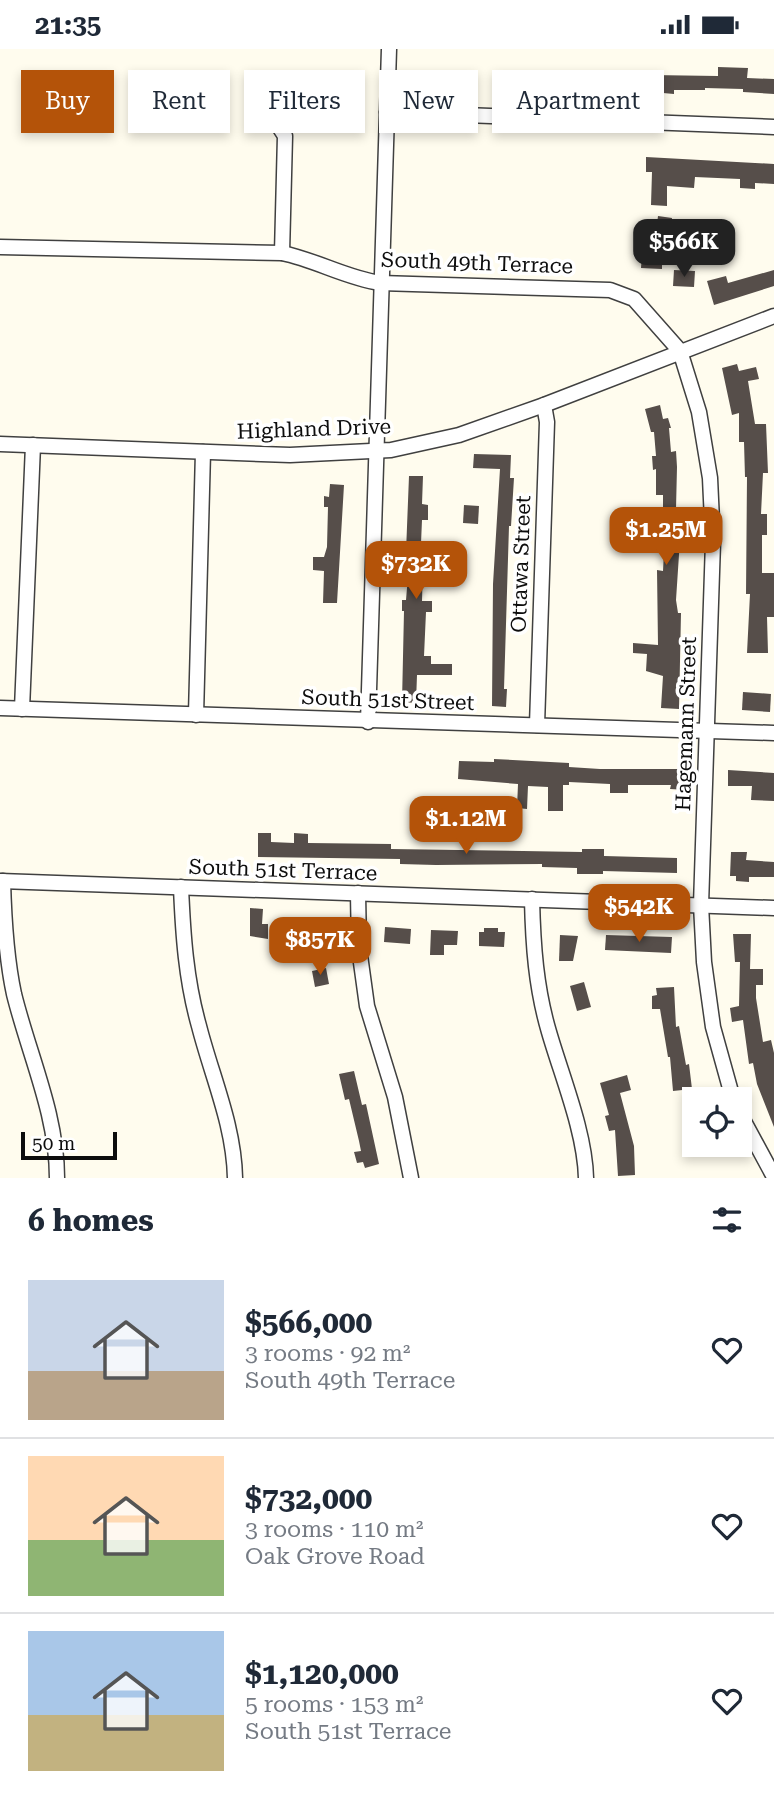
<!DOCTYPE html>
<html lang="en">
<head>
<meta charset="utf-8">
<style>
  body { margin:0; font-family:"Roboto Serif",serif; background:#f6f6f7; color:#1f2937; height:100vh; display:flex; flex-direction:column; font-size:26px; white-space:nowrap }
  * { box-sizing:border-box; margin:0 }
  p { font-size:23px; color:#747a83 }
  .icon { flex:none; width:38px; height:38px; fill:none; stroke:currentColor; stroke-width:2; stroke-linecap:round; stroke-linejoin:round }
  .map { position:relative; height:1129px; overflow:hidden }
  .drawer { display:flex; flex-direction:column; background:#fff; flex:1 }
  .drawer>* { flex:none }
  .guide { position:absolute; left:21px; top:21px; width:733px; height:63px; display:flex; gap:14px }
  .fabs { position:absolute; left:682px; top:1038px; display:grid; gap:14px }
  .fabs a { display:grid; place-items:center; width:70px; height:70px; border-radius:0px; background:#fff; box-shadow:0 4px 10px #0003; font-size:35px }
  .scale { position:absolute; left:21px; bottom:18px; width:96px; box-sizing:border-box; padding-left:7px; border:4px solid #0d0d0d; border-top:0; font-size:19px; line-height:24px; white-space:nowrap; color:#0d0d0d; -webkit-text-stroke:5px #fff; paint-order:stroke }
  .price { position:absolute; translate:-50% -60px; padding:0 16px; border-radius:14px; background:#b45309; color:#fff; font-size:23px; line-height:46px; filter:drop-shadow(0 2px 4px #0008) }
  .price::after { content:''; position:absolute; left:50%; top:42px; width:21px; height:16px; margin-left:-10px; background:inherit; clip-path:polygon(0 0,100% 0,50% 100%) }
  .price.on { background:#222; color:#fff }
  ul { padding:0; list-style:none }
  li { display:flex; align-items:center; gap:21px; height:175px; padding:0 28px }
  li+li { border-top:2px solid #e0e1e3 }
  li span { display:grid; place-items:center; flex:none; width:196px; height:140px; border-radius:0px; color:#555 }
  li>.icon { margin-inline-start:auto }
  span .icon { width:84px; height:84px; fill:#fffc; stroke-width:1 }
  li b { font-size:30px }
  h2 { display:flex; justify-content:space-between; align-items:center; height:84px; padding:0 28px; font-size:30px }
  .chip { padding:0 24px; border-radius:0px; background:#fff; box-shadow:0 4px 10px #0003; font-size:24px; line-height:63px }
  .chip.on { background:#b45309; color:#fff }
  .status { display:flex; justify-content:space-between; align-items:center; height:49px; padding:0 35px; background:#fff; direction:ltr }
  .status svg { height:19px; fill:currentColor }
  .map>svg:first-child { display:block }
</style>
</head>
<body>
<div class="status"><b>21:35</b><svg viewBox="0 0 49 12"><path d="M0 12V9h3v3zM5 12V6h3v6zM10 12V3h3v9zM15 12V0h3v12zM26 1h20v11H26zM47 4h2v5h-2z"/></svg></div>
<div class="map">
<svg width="774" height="1129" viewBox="0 0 774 1129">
  <rect width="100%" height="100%" fill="#fffcee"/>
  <!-- building -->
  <g fill="#564e4a">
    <path d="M718 18 748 19 747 29 774 30V45L743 43V40L705 39V41H674V45L663 44V48H650L651 26 718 27Z"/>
    <path d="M646 108 774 115V135L755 134V140L740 139V130L695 128 694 139 667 137V157L651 156 652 123H646Z"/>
    <path d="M658 167 672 169 670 184 656 182Z"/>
    <path d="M642 205H662V220L641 219Z"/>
    <path d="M674 221 695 222 694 238 673 237Z"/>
    <path d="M774 221V237L714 256 707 232 726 227 728 234Z"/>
    <path d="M737 315 739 322 756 318 759 330 748 332 755 375H766L768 424H763L761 465H767V486H762V524H774V568H767L768 604H747L750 545H746L747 428H745L744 393H739V364L732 366 722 319Z"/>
    <path d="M660 356 663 370 668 369 671 379H669L671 403 676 402 677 418 676 460H682L676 551 678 564H681L679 660 661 659 663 627 646 622 647 605 633 604V594L658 596 657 521 663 522 665 483H656V468H663V446H656V420L653 421 652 407H656L654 383H651L645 360Z"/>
    <path d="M474 405 511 406 510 429H514L511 477H509L504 640H507L506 658 492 657 493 535 500 420 473 419Z"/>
    <path d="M409 427H423L422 455 428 456V471H422L420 518H423L422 552H432V563H426L424 607H431V615H452V626H417L416 654 402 653 404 562H402V551H406L410 503H406Z"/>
    <path d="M330 435 344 436 337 554H323L324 522 313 521V508H324L327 498 328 458H324V447L329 448Z"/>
    <path d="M464 456 479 457 478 475 463 474Z"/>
    <path d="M743 643 771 645 770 663 742 661Z"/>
    <path d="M494 710 569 714V718L600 720H687L686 741 670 740 671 736H628V744H610V735L569 733V736H563V762H548V738L528 737 527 760 517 759 518 735 458 730 459 712 494 713Z"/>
    <path d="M728 721 774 724V752L751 751 752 737H728Z"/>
    <path d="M258 784H271V793L294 794V784L308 785V794L391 795V800L582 803V800H604V807L677 809V824L603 822V825H577V819L542 818V815L436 816 400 815V810L258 808Z"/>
    <path d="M731 803H747L746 811 774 813V828H749V833L736 832V827H730Z"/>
    <path d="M250 859 263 860 262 875H268V890L250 887Z"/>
    <path d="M303 876 330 877V895L303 894Z"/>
    <path d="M385 878 411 880 410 895 384 893Z"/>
    <path d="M484 879H498V883H505L504 898 479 897V883H484Z"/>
    <path d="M431 881 458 882 457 896H444V906H430Z"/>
    <path d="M733 885H751L750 920H763V936H756V949L763 993 771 991 774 1004V1078L757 1035 753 1014 749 1015 743 971 732 973 730 959 739 957 740 913H735Z"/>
    <path d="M560 886 578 887 573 912H559Z"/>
    <path d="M606 886 672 888 671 904 605 901Z"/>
    <path d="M326 919 329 935 315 938 312 922Z"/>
    <path d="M584 933 591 958 577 962 570 937Z"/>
    <path d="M674 938 676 978 679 977 686 1016 689 1015 692 1040 673 1042 670 1008H668L660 960H652V947L657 946 656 939Z"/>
    <path d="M354 1022 362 1056 366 1055 379 1115 365 1119 363 1113 357 1114 354 1103 361 1102 359 1092 349 1050 345 1051 339 1025Z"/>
    <path d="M627 1026 631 1041 620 1044 634 1097 635 1126 618 1127 615 1081 609 1082 605 1067 609 1066 600 1034Z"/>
    <path d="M699 1096H733V1097L703 1108Z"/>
  </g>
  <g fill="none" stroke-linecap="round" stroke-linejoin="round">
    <!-- street casing -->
    <g stroke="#404040" stroke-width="17">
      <g id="street">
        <path d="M387 63 774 78"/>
        <path d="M276 73 285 87 282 204"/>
        <path d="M0 198 282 204C316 211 346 229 380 234L610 241 634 250 680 302 699 363 710 429 713 493 701 856 704 913 713 978 733 1050"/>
        <path d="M0 395 290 406 391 401 459 386 544 356 774 267"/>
        <path d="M0 659 774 684"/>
        <path d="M22 660 33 396"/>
        <path d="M196 666 203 403"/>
        <path d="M368 673 389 0"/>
        <path d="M537 676 547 373 544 356"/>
        <path d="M0 832 774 859"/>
        <path d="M3 832C4 870 6 908 14 945 29 1006 57 1065 57 1129"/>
        <path d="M181 838C183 886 186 931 199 977 212 1028 234 1076 235 1129"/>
        <path d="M358 844 359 899 367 957 395 1048 411 1129"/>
        <path d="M532 850C533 896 536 939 549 983 562 1028 585 1083 586 1129"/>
        <path d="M740 1065 774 1128"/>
      </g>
    </g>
    <!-- street -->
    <use href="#street" stroke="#fff" stroke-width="14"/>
  </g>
  <g text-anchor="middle" stroke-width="7" stroke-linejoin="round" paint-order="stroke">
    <!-- street labels -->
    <g font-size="21" fill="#0d0d0d" stroke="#fff">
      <text transform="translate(477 214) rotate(2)" y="7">South 49th Terrace</text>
      <text transform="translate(314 380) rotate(-2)" y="7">Highland Drive</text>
      <text transform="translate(521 515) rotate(-88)" y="7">Ottawa Street</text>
      <text transform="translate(388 651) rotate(2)" y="7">South 51st Street</text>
      <text transform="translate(686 675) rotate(-88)" y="7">Hagemann Street</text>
      <text transform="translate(283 821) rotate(2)" y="7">South 51st Terrace</text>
    </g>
  </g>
</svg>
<div class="fabs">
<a><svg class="icon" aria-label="locate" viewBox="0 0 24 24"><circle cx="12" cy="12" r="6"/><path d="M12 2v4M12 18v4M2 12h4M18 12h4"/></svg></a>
</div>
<div class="scale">50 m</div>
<b class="price on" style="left:684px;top:230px">$566K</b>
<b class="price" style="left:666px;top:518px">$1.25M</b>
<b class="price" style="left:416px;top:552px">$732K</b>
<b class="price" style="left:466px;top:807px">$1.12M</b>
<b class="price" style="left:639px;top:895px">$542K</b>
<b class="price" style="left:320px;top:928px">$857K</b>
<div class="guide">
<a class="chip on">Buy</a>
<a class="chip">Rent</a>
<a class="chip">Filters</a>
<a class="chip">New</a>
<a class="chip">Apartment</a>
</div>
</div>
<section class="drawer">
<h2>6 homes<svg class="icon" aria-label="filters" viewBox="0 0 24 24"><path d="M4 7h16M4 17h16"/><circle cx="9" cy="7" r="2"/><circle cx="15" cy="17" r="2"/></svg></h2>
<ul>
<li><span style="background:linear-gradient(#c9d6e8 65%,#b9a48a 0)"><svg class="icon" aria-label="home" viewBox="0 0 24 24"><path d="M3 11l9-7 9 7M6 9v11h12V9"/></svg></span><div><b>$566,000</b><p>3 rooms · 92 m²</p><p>South 49th Terrace</p></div><svg class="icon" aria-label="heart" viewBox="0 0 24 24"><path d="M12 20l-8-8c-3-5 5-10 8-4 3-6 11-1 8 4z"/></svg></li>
<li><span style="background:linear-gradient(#ffd9b3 60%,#8fb573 0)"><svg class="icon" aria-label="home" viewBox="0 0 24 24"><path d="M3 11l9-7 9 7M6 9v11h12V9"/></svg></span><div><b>$732,000</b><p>3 rooms · 110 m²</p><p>Oak Grove Road</p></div><svg class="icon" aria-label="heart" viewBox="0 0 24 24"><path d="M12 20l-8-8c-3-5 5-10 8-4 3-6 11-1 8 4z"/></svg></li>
<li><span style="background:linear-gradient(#a9c7e8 60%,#c2b280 0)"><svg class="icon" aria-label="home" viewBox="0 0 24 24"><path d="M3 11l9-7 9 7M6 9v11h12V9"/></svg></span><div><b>$1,120,000</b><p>5 rooms · 153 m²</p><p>South 51st Terrace</p></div><svg class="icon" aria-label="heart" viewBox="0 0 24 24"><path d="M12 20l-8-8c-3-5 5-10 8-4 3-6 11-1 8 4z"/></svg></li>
</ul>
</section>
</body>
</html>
